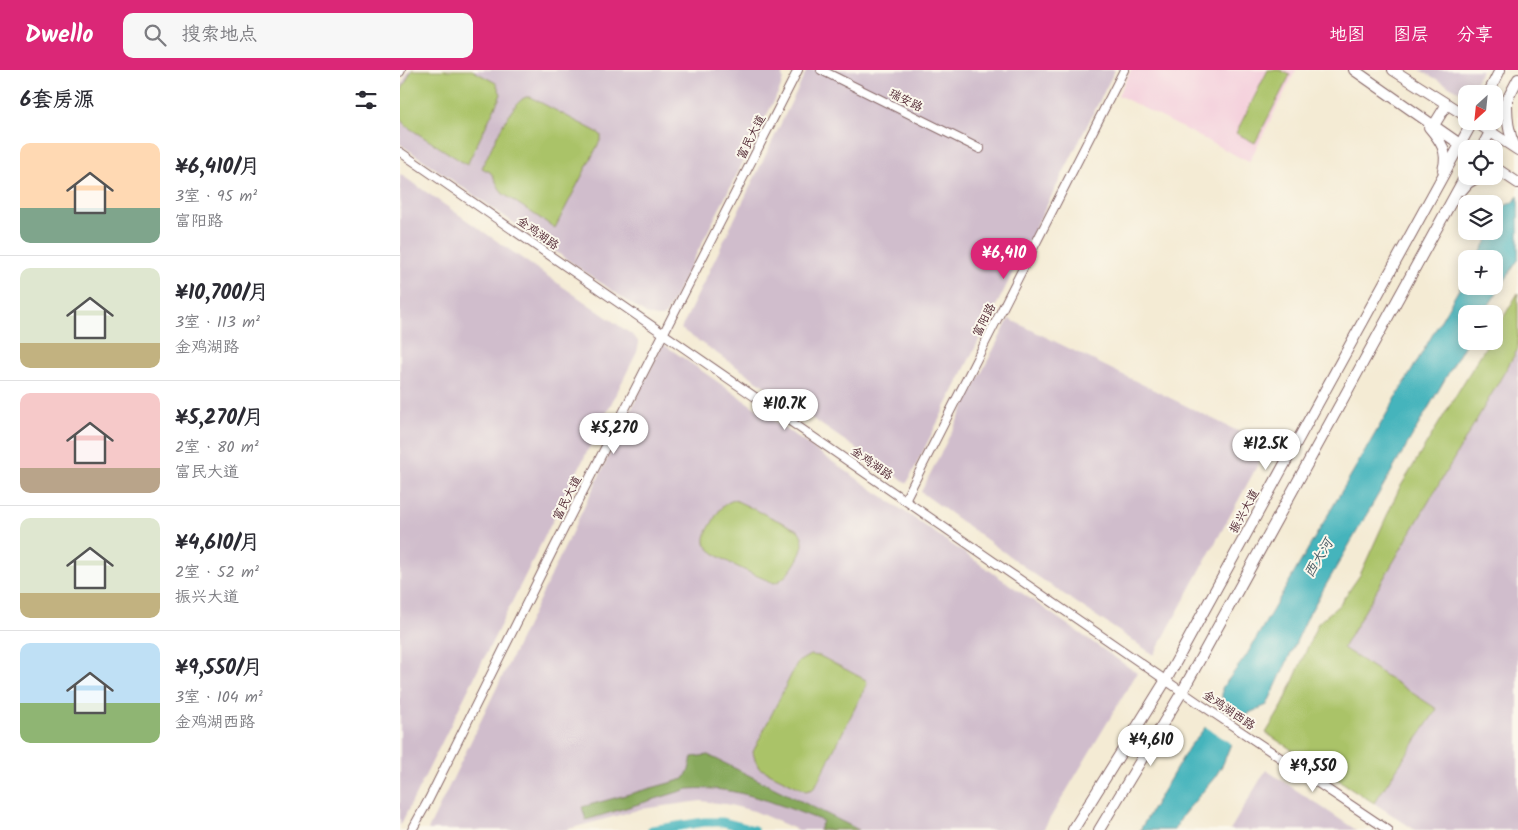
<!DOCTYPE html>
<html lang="zh">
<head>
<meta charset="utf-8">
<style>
  body { margin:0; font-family:Kalam,"LXGW WenKai TC",sans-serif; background:#f7f7f7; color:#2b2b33; height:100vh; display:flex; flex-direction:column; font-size:19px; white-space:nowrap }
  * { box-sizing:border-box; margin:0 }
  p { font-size:16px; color:#7c7c81 }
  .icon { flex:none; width:28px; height:28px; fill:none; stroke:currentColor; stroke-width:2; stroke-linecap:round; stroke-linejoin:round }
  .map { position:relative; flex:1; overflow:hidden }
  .panel { display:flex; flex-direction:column; background:#fff; width:400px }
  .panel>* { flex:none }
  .needle { width:32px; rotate:207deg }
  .controls { position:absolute; left:1058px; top:15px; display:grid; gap:10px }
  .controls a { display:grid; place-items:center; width:45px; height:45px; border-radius:10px; background:#fff; box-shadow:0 2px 12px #0003; font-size:25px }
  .price { position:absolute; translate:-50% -42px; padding:0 11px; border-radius:18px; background:#fff; color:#222; font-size:16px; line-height:32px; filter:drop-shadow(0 1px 2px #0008) }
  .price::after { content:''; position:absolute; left:50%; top:30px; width:15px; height:11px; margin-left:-8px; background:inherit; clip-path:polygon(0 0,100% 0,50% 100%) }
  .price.selected { background:#db2777; color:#fff }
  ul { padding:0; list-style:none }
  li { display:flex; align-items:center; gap:15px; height:125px; padding:0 20px }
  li+li { border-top:1px solid #e1e1e2 }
  li span { display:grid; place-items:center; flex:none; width:140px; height:100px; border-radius:10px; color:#555 }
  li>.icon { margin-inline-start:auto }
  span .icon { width:60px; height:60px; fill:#fffc; stroke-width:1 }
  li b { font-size:21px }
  h2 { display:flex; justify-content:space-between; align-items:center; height:60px; padding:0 20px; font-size:21px }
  header { display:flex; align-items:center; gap:30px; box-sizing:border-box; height:70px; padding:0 25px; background:#db2777; color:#fff }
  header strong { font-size:24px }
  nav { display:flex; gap:28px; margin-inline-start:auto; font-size:18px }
  .search { width:350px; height:45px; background:#f7f7f7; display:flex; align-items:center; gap:12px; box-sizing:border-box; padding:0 18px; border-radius:10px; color:#7c7c81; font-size:19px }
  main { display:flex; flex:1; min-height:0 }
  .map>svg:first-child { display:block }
</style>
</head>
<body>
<header>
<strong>Dwello</strong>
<div class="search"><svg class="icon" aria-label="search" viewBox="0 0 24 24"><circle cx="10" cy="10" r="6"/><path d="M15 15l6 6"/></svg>搜索地点</div>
<nav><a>地图</a><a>图层</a><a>分享</a></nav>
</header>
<main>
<section class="panel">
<h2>6套房源<svg class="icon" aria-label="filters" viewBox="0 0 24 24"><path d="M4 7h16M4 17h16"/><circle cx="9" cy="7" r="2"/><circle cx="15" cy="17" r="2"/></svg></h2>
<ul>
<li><span style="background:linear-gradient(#ffd9b3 65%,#7fa58c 0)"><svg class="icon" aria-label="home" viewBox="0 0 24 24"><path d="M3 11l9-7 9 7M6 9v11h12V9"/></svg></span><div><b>¥6,410/月</b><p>3室 · 95 m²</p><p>富阳路</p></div></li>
<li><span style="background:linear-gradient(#dfe7d0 75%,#c2b280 0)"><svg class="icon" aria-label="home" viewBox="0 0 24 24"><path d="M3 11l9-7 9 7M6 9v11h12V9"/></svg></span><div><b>¥10,700/月</b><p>3室 · 113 m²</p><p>金鸡湖路</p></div></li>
<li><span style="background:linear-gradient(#f6c9c9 75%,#b9a48a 0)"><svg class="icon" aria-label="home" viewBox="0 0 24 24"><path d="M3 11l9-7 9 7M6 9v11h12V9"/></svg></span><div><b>¥5,270/月</b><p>2室 · 80 m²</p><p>富民大道</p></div></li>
<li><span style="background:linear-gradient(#dfe7d0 75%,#c2b280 0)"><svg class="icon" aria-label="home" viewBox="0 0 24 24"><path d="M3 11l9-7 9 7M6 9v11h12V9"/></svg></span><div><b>¥4,610/月</b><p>2室 · 52 m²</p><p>振兴大道</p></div></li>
<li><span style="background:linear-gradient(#bfe0f5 60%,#8fb573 0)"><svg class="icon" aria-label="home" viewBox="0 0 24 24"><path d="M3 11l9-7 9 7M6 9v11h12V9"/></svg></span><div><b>¥9,550/月</b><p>3室 · 104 m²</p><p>金鸡湖西路</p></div></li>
</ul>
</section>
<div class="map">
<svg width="1118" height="760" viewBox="0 0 1118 760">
  <rect width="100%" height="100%" fill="#fbf7ec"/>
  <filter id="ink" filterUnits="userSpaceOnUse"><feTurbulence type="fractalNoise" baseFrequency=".02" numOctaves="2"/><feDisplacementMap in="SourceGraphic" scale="10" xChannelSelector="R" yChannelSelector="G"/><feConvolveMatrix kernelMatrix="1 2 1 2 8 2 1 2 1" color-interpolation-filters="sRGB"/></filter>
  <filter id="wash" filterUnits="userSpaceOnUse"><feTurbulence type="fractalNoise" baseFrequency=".0096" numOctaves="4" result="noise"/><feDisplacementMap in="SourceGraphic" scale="20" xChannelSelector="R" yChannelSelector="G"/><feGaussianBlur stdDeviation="1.12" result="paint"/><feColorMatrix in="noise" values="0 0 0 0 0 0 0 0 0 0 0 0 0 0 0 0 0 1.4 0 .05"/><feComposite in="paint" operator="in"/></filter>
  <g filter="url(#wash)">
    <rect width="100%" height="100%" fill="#f4ebd4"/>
    <!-- built -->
    <path fill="#f4cfdc" d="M731 0H896L849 92 718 25Z"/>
    <!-- industrial -->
    <g fill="#d0bdcc">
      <path d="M9 0H381L383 9 380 19 266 244 262 247H256L246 244 0 74V18Z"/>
      <path d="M407 0H715L507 413 281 259Z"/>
      <path d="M1020 0H1082L1072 19 1060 22Z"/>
      <path d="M0 104 234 266 239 273 237 282 0 756Z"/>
      <path d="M609 249 868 376 754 585 634 504 521 422Z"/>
      <path d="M263 274 737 603 643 760H398L354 741 326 734 301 731 241 739 165 760H28Z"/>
      <path d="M1118 279V760H1015L974 733 1037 639 943 578Z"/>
      <path d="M866 700 956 760H830Z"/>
    </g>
    <!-- green -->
    <g fill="#aac368" stroke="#7a714a">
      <path d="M12 0H72L96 13 101 24 99 29 67 95 6 56 0 49V23Z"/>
      <path d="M868 0H880L890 5 855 73 836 63Z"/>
      <path d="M126 27H130L197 62 201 65V69L155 158 102 123 93 106 90 102 82 98C90 81 110 33 126 27Z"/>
      <path d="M1118 223V279L943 578 1037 639 974 733 866 663 883 635 918 553 939 535 960 505 999 419 1089 271H1094V263Z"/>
      <path d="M335 430 398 460C402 465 403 469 403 475 401 487 386 511 374 513 360 507 307 486 305 472 304 464 310 457 313 451 318 441 324 432 335 430Z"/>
      <path d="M410 585 420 586 466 610 467 614 415 717 413 719 406 721 359 698 355 690 353 682 396 595 398 592Z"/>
    </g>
    <!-- forest -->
    <path fill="#87a95c" stroke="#686444" d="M308 685 459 760H419L423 751C379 735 336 715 288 719L186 750 182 737 284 709 289 700 292 687Z"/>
    <!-- water -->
    <path fill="#44b4bc" stroke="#476a74" d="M1118 126V190L1083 244H1066L1067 271 908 546 867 635 849 643 832 671 823 694 815 707 783 745 774 760H740L789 677 804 659 822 632V618L846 586 1066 207V216H1094V189H1077L1092 161H1094V158L1106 135 1114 132Z"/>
    <!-- pier -->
    <path fill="#f4ebd4" d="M819 630 848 649 833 675 803 655Z"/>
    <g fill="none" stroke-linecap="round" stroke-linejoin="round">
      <!-- canal -->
      <path stroke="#44b4bc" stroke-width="9" d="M252 760 304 752H323L354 760"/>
    </g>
  </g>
  <g filter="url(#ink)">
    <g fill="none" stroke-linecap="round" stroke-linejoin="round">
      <!-- minor casing -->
      <g stroke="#866666" stroke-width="10">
        <g id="minor">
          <path d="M421 0 580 79"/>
          <path d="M0 2 1 0"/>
          <path d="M0 82 800 634 988 760"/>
          <path d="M505 430 724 0"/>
          <path d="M12 760 29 729 154 478 398 0"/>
        </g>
      </g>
      <!-- major casing -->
      <g stroke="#866666" stroke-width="12">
        <g id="major">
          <path d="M954 0 1067 79"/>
          <path d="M993 0 1066 46"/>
          <path d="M1088 24 1100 0"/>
          <path d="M1107 31C1107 48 1108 62 1115 77"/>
          <path d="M1074 51 1118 80"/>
          <path d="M1034 55 1047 34"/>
          <path d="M1029 57C1040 70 1049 82 1043 100"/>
          <path d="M1081 79 1118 9"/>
          <path d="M1094 97 1118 113"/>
          <path d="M1062 120 1068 113 1080 106"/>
          <path d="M673 760 766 610 1073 51"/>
          <path d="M699 760 782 622 1066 105"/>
        </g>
      </g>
      <!-- minor -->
      <use href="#minor" stroke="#fff" stroke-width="8"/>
      <!-- major -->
      <use href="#major" stroke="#fff" stroke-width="10"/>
    </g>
  </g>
  <g text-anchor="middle" stroke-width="4" stroke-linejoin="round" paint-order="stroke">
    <!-- street labels -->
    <g font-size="12" fill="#4a1f2b" stroke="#fbf7ec">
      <text transform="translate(506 30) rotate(27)" y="4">瑞安路</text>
      <text transform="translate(351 67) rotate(-63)" y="4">富民大道</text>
      <text transform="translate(138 163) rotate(35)" y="4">金鸡湖路</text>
      <text transform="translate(584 250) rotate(-63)" y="4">富阳路</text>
      <text transform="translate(472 393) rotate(35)" y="4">金鸡湖路</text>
      <text transform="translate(167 428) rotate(-63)" y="4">富民大道</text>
      <text transform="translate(844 441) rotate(-61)" y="4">振兴大道</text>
      <text transform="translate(829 640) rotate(34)" y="4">金鸡湖西路</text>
    </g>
    <!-- water labels -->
    <g font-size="14" font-style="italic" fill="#485b65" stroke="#fbf7ec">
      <text transform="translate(918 488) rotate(-59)" y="5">西大河</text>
    </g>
  </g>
</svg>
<div class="controls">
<a><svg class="needle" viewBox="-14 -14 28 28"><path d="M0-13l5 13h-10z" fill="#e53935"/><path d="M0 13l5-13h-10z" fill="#7c7c81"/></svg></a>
<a><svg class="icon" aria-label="locate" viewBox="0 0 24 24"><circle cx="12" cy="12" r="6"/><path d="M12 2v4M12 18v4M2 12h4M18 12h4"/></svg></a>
<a><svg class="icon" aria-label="layers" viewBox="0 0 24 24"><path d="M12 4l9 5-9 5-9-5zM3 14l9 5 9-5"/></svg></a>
<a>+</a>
<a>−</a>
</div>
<b class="price selected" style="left:604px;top:210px">¥6,410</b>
<b class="price" style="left:385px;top:361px">¥10.7K</b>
<b class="price" style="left:214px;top:385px">¥5,270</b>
<b class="price" style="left:866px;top:401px">¥12.5K</b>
<b class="price" style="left:751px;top:697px">¥4,610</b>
<b class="price" style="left:913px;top:723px">¥9,550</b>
</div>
</main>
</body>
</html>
